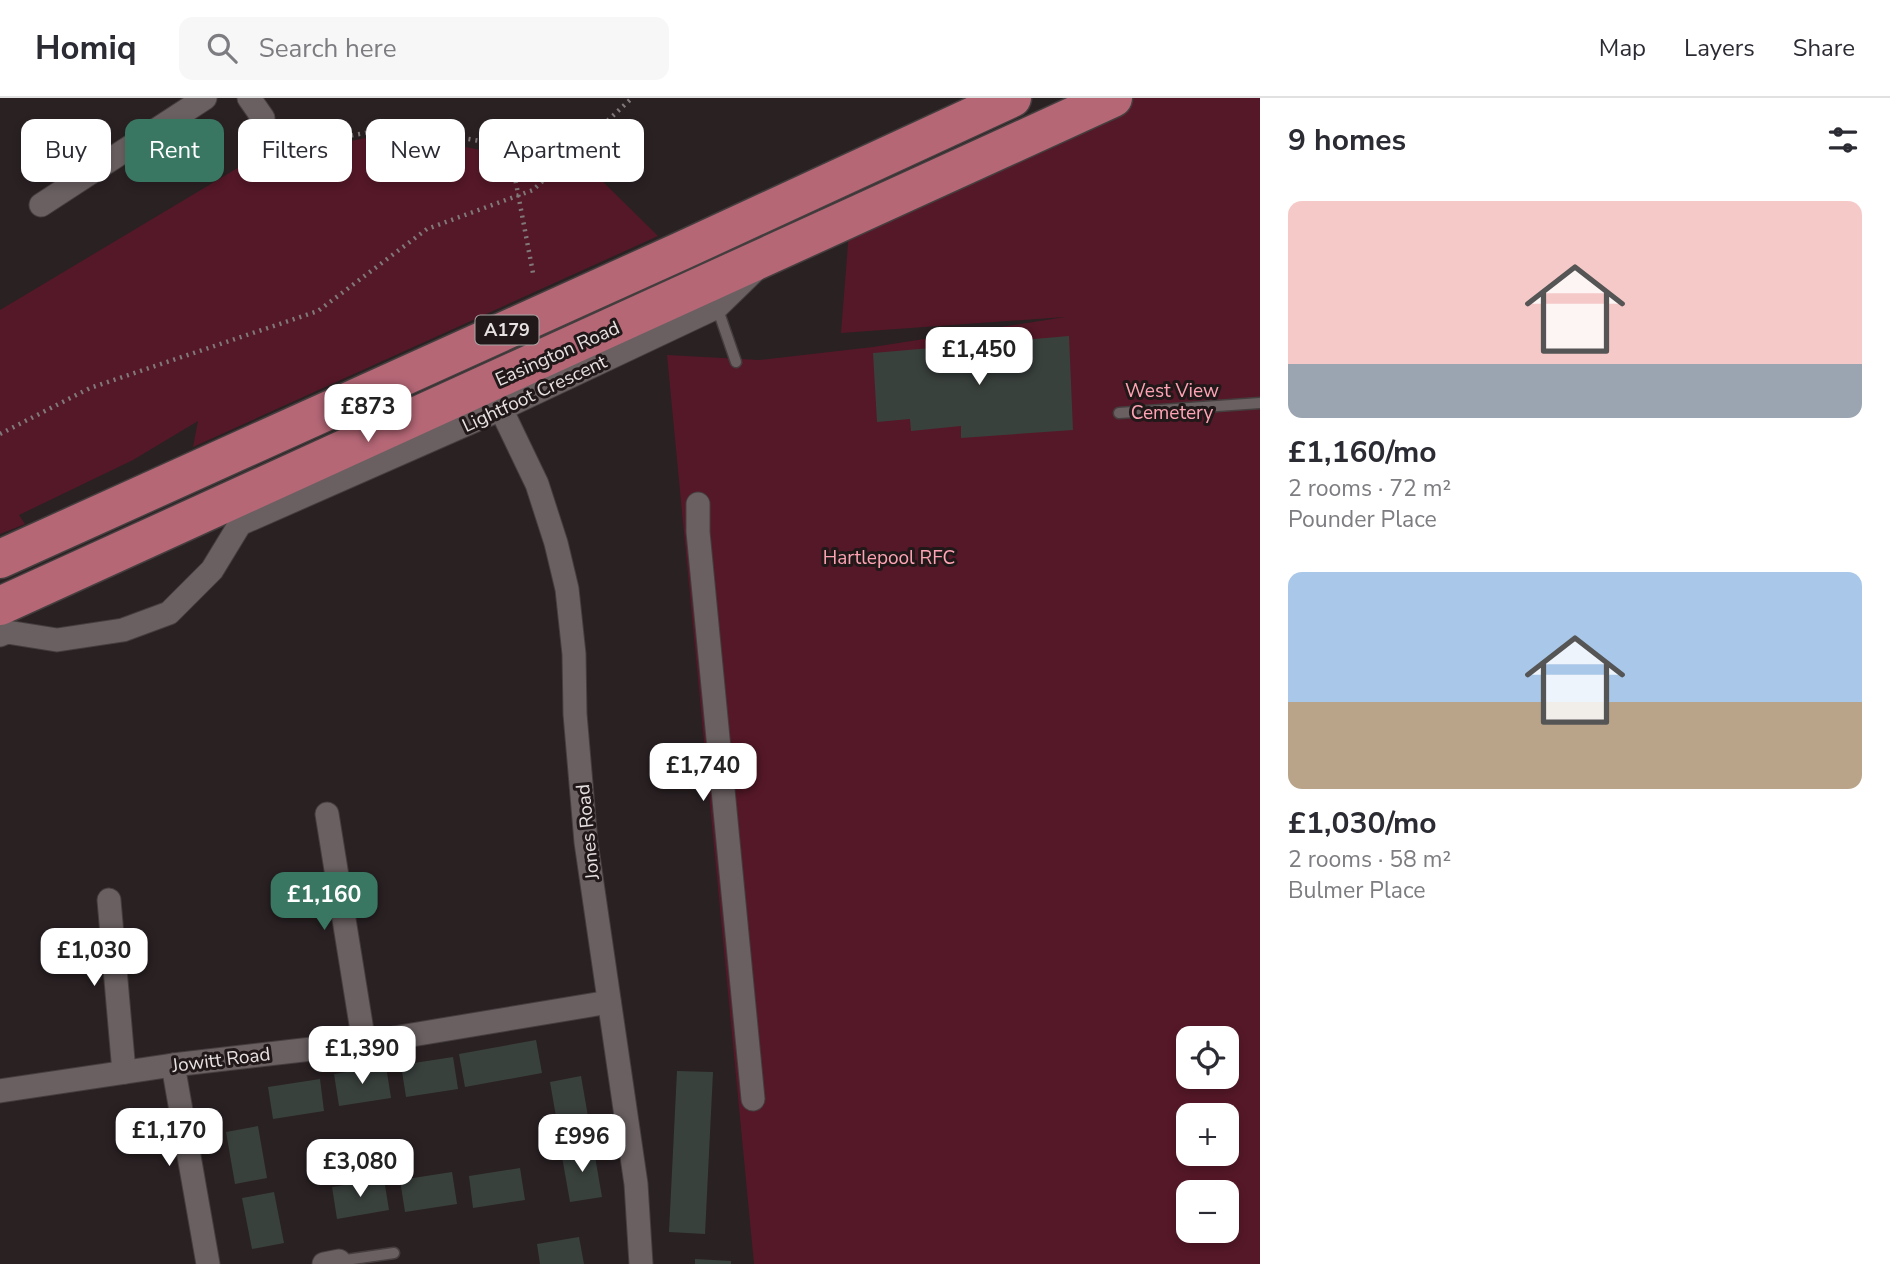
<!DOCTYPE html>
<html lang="en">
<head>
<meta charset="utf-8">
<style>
  body { margin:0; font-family:"Nunito Sans",sans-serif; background:#f7f7f7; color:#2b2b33; height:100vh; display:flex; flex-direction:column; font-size:26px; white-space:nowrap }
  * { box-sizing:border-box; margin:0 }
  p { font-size:23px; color:#7c7c81 }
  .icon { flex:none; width:38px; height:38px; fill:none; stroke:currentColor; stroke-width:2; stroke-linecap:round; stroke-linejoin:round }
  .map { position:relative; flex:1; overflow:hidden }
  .sheet { display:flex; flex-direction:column; background:#fff; width:630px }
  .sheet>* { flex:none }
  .banner { position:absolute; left:21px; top:21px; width:665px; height:63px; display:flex; gap:14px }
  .fabs { position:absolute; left:1176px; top:928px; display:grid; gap:14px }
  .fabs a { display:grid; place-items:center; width:63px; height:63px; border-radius:14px; background:#fff; box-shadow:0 4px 10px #0003; font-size:35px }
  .price { position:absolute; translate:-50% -60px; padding:0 16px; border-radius:14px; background:#fff; color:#222; font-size:23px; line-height:46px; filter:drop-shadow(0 2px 4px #0008) }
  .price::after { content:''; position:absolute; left:50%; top:42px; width:21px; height:16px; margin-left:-10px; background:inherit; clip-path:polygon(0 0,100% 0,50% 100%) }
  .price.current { background:#397762; color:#fff }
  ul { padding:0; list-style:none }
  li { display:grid; align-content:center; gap:14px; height:371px; padding:0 28px }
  li span { display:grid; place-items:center; height:217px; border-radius:14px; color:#555 }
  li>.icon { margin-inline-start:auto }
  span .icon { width:126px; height:126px; fill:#fffc; stroke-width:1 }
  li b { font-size:30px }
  h2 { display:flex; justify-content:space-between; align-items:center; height:84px; padding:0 28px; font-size:30px }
  .pill { padding:0 24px; border-radius:14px; background:#fff; box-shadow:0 4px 10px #0003; font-size:24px; line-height:63px }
  .pill.current { background:#397762; color:#fff }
  header { display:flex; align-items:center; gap:42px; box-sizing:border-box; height:98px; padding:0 35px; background:#fff; border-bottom:2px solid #e1e1e2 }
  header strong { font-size:33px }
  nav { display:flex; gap:38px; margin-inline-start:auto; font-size:24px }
  .search { width:490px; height:63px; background:#f7f7f7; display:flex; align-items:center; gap:18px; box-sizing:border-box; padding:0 24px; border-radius:14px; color:#7c7c81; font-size:26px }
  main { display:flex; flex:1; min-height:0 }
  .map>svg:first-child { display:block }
</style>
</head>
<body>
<header>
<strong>Homiq</strong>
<div class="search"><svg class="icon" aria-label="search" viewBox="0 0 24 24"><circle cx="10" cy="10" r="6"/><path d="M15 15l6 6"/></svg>Search here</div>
<nav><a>Map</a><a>Layers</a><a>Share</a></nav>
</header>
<main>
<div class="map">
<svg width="1260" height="1166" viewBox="0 0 1260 1166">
  <rect width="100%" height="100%" fill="#2a2123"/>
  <!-- green -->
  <g fill="#551828" fill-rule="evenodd">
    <path d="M1086 0H1260V1166H754L667 257 759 262 873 249 1065 219 841 235 851 108ZM1188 940H1227V978H1188ZM1188 1017H1227V1055H1188ZM1188 1094H1227V1132H1188Z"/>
    <path d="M392 35 592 73 658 138 193 349 198 323 133 362 19 417 25 426 0 436V212L251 62Z"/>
  </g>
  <!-- building -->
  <g fill="#39413d">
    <path d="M1069 238 1073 332 961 340V328L911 333 910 321 877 324 873 255Z"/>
    <path d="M536 942 542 975 465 989 459 956Z"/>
    <path d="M453 959 458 991 406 999 401 967Z"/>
    <path d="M386 968 391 1000 339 1008 334 976Z"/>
    <path d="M677 973 713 974 705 1136 669 1134Z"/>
    <path d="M581 978 590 1030 559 1036 550 984Z"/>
    <path d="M320 981 324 1013 273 1021 268 989Z"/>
    <path d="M258 1028 267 1080 235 1086 226 1034Z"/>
    <path d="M593 1047 602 1099 570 1104 561 1053Z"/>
    <path d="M520 1070 525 1102 473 1110 469 1078Z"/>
    <path d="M452 1074 457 1106 405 1114 400 1082Z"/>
    <path d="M384 1081 389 1112 337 1121 332 1089Z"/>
    <path d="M274 1094 284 1145 252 1151 242 1100Z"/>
    <path d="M579 1139 584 1166H540L537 1146Z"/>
    <path d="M695 1161 731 1163V1166H695Z"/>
  </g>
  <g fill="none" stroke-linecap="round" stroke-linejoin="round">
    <!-- lane casing -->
    <g stroke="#453e3f" stroke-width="13">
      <g id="lane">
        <path d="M717 209 736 264"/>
        <path d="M1119 315 1260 305"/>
        <path d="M339 1163 394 1155"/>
      </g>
    </g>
    <!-- street casing -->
    <g stroke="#453e3f" stroke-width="25">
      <g id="street">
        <path d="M249 0 263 20"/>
        <path d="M41 107 205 0"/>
        <path d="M501 311 537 386 556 445 567 491 574 556 575 616 586 744 636 1086 641 1166"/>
        <path d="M698 406V434L753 1001"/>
        <path d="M0 537 7 534 57 542 123 532 169 515 212 472 240 426 501 311 717 209 754 173"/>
        <path d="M327 716 364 945"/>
        <path d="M109 802 124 974"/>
        <path d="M173 967 208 1166"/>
        <path d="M0 993 173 967 364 945 609 904"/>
        <path d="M324 1166 339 1163"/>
      </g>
    </g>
    <!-- highway casing -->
    <g stroke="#453e3f" stroke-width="41">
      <g id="highway">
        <path d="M0 461 681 153 1012 0"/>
        <path d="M0 508 1113 0"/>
      </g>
    </g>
    <!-- path -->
    <g stroke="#80787a" stroke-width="4.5" stroke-dasharray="2 5" stroke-linecap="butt">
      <path d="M287 23 303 46 399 29 509 48 533 175"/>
      <path d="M509 48H580"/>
      <path d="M0 336 90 290 318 213 427 131 533 92 632 0"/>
    </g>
    <!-- lane -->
    <use href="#lane" stroke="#6a6062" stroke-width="10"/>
    <!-- street -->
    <use href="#street" stroke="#6a6062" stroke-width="23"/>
    <!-- highway -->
    <use href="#highway" stroke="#b56776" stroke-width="38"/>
  </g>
  <g text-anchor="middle" stroke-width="6" stroke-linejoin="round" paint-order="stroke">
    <!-- shield labels -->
    <rect fill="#201819" stroke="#aba5a6" stroke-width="2" x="475.5" y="217.5" width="63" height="29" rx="5"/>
    <g font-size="18" font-weight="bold" fill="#e7e1e2">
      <text x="507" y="238">A179</text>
    </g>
    <!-- street labels -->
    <g font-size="19" fill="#e7e1e2" stroke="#201819">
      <text transform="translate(557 255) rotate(-24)" y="7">Easington Road</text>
      <text transform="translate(534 295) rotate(-25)" y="7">Lightfoot Crescent</text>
      <text transform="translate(587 734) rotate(-96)" y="7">Jones Road</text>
      <text transform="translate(221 961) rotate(-7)" y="7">Jowitt Road</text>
    </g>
    <!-- park labels -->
    <g font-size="19" fill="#fea3b3" stroke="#201819">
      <text x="1172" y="299">West View<tspan x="1172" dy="22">Cemetery</tspan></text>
      <text x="889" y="466">Hartlepool RFC</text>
    </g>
  </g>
</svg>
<div class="fabs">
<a><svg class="icon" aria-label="locate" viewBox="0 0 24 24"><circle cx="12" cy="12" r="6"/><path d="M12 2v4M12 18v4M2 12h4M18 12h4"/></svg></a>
<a>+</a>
<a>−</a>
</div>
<b class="price" style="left:979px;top:289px">£1,450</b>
<b class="price" style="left:368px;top:346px">£873</b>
<b class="price" style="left:703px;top:705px">£1,740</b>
<b class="price current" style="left:324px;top:834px">£1,160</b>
<b class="price" style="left:94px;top:890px">£1,030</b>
<b class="price" style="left:362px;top:988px">£1,390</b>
<b class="price" style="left:169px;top:1070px">£1,170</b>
<b class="price" style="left:582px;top:1076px">£996</b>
<b class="price" style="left:360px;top:1101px">£3,080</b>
<div class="banner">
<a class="pill">Buy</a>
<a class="pill current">Rent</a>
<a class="pill">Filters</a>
<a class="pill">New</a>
<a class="pill">Apartment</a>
</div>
</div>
<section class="sheet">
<h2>9 homes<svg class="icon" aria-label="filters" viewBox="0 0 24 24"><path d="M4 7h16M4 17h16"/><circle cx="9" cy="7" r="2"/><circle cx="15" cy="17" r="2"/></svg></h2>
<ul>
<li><span style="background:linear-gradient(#f6c9c9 75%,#9aa5b1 0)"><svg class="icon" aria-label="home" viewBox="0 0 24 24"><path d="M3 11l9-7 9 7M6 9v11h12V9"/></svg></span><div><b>£1,160/mo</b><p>2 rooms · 72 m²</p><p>Pounder Place</p></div></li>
<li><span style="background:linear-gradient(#a9c7e8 60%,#b9a48a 0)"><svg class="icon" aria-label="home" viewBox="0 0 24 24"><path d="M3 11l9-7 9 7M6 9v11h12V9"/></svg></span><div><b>£1,030/mo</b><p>2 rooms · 58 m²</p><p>Bulmer Place</p></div></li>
</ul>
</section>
</main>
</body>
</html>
